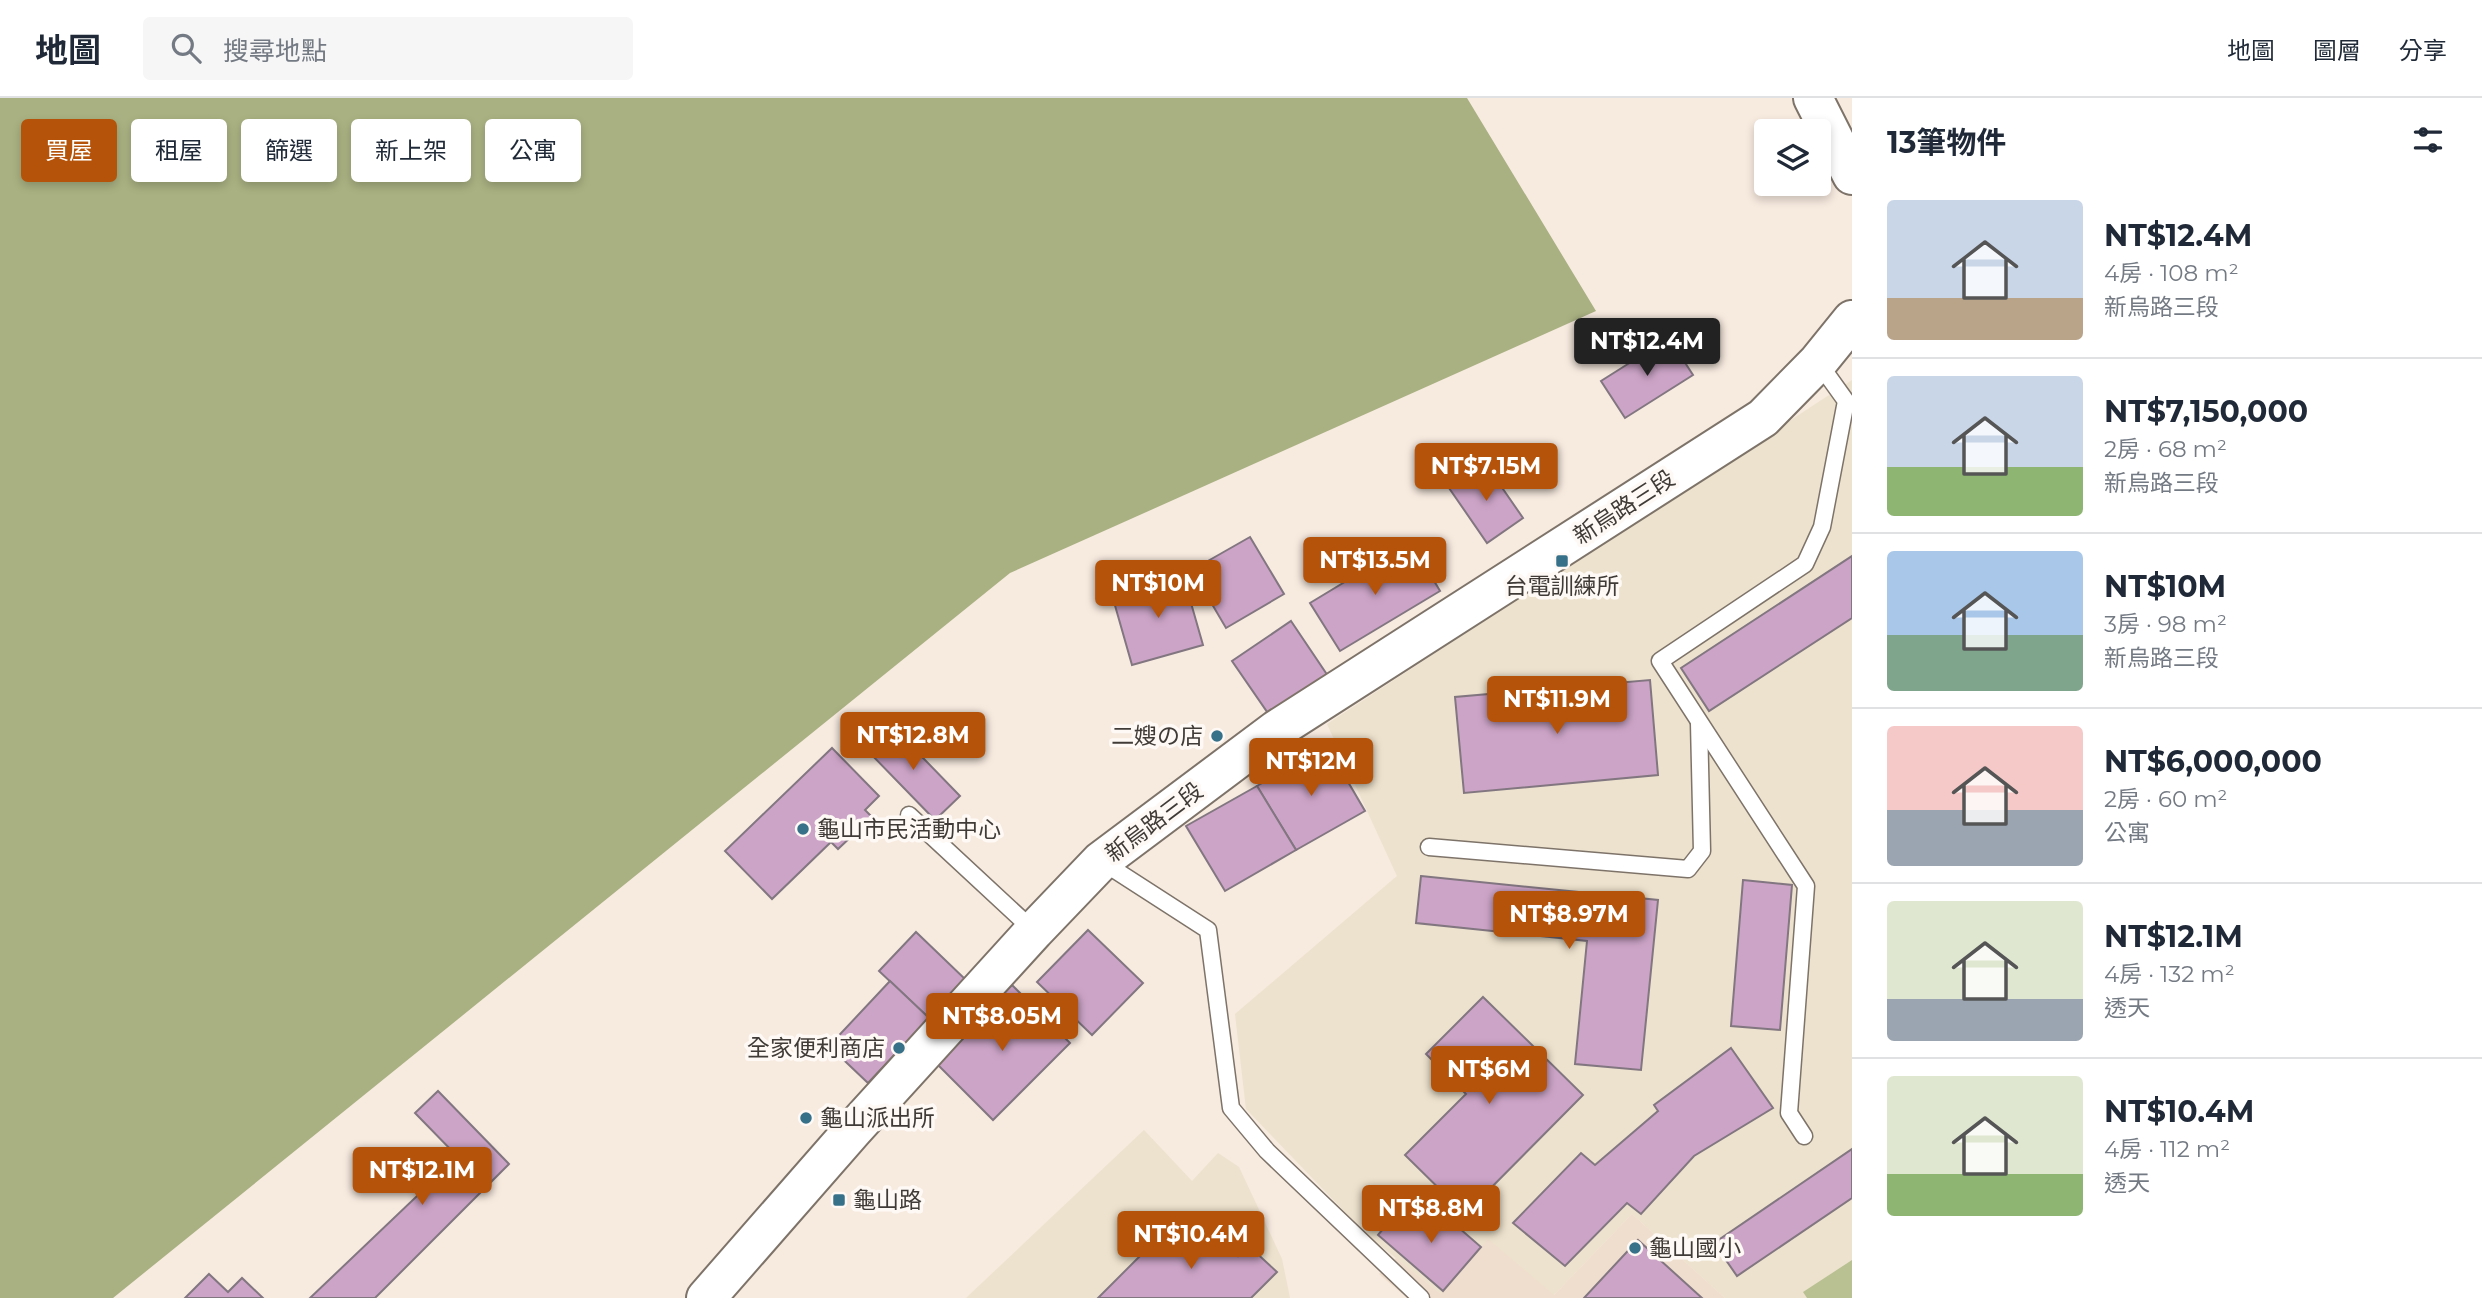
<!DOCTYPE html>
<html lang="zh-TW">
<head>
<meta charset="utf-8">
<style>
  body { margin:0; font-family:Montserrat,"Noto Sans TC","Noto Sans JP",sans-serif; background:#f6f6f7; color:#1f2937; height:100vh; display:flex; flex-direction:column; font-size:26px; white-space:nowrap }
  * { box-sizing:border-box; margin:0 }
  p { font-size:23px; color:#747a83 }
  .icon { flex:none; width:38px; height:38px; fill:none; stroke:currentColor; stroke-width:2; stroke-linecap:round; stroke-linejoin:round }
  .map { position:relative; flex:1; overflow:hidden }
  .sheet { display:flex; flex-direction:column; background:#fff; width:630px }
  .sheet>* { flex:none }
  .guide { position:absolute; left:21px; top:21px; width:665px; height:63px; display:flex; gap:14px }
  .buttons { position:absolute; left:1754px; top:21px; display:grid; gap:14px }
  .buttons a { display:grid; place-items:center; width:77px; height:77px; border-radius:7px; background:#fff; box-shadow:0 4px 10px #0003; font-size:35px }
  .price { position:absolute; translate:-50% -60px; padding:0 16px; border-radius:7px; background:#b45309; color:#fff; font-size:23px; line-height:46px; filter:drop-shadow(0 2px 4px #0008) }
  .price::after { content:''; position:absolute; left:50%; top:42px; width:21px; height:16px; margin-left:-10px; background:inherit; clip-path:polygon(0 0,100% 0,50% 100%) }
  .price.on { background:#222; color:#fff }
  ul { padding:0; list-style:none }
  li { display:flex; align-items:center; gap:21px; height:175px; padding:0 35px }
  li+li { border-top:2px solid #e0e1e3 }
  li span { display:grid; place-items:center; flex:none; width:196px; height:140px; border-radius:7px; color:#555 }
  li>.icon { margin-inline-start:auto }
  span .icon { width:84px; height:84px; fill:#fffc; stroke-width:1 }
  li b { font-size:30px }
  h2 { display:flex; justify-content:space-between; align-items:center; height:84px; padding:0 35px; font-size:30px }
  .chip { padding:0 24px; border-radius:7px; background:#fff; box-shadow:0 4px 10px #0003; font-size:24px; line-height:63px }
  .chip.on { background:#b45309; color:#fff }
  header { display:flex; align-items:center; gap:42px; box-sizing:border-box; height:98px; padding:0 35px; background:#fff; border-bottom:2px solid #e0e1e3 }
  header strong { font-size:33px }
  nav { display:flex; gap:38px; margin-inline-start:auto; font-size:24px }
  .search { width:490px; height:63px; background:#f6f6f7; display:flex; align-items:center; gap:18px; box-sizing:border-box; padding:0 24px; border-radius:7px; color:#747a83; font-size:26px }
  main { display:flex; flex:1; min-height:0 }
  .map>svg:first-child { display:block }
</style>
</head>
<body>
<header>
<strong>地圖</strong>
<div class="search"><svg class="icon" aria-label="search" viewBox="0 0 24 24"><circle cx="10" cy="10" r="6"/><path d="M15 15l6 6"/></svg>搜尋地點</div>
<nav><a>地圖</a><a>圖層</a><a>分享</a></nav>
</header>
<main>
<div class="map">
<svg width="1852" height="1200" viewBox="0 0 1852 1200">
  <rect width="100%" height="100%" fill="#f7eadf"/>
  <!-- industrial -->
  <g fill="#ede2cd">
    <path d="M1852 282V1200H1725L1632 1116 1554 1197 1441 1196 1367 1137 1246 1011 1235 916 1397 778 1327 626Z"/>
    <path d="M1144 1032 1192 1083 1218 1055 1239 1069 1282 1161 1290 1200H966Z"/>
  </g>
  <!-- built -->
  <path fill="#efdecd" d="M1632 1116 1725 1200H1407L1379 1176 1396 1160 1441 1196 1488 1141 1554 1197Z"/>
  <!-- green -->
  <path fill="#b9c193" d="M1852 1162V1200H1807L1803 1194Z"/>
  <!-- forest -->
  <path fill="#a9b182" d="M0 0H1467L1596 213 1010 475 113 1200H0Z"/>
  <!-- building -->
  <g fill="#cca4c7" stroke="#827680" stroke-width="2">
    <path d="M1669 240 1693 277 1625 320 1601 283Z"/>
    <path d="M1485 365 1523 420 1487 445 1449 390Z"/>
    <path d="M1250 439 1284 496 1226 530 1192 472Z"/>
    <path d="M1411 444 1440 493 1340 553 1310 505Z"/>
    <path d="M1852 458V520L1709 613 1681 570Z"/>
    <path d="M1183 477 1203 547 1132 567 1112 497Z"/>
    <path d="M1291 523 1330 581 1272 621 1232 563Z"/>
    <path d="M1650 582 1658 677 1464 695 1455 599Z"/>
    <path d="M891 627 960 698 935 722 866 651Z"/>
    <path d="M1327 648 1365 713 1296 752 1257 688Z"/>
    <path d="M832 650 879 698 865 712 872 719 838 751 831 744 772 801 725 753Z"/>
    <path d="M1257 688 1296 752 1225 793 1186 728Z"/>
    <path d="M1421 778 1658 802 1641 972 1575 966 1587 843 1416 825Z"/>
    <path d="M1743 782 1792 787 1780 932 1731 928Z"/>
    <path d="M1088 832 1143 885 1092 937 1037 884Z"/>
    <path d="M916 834 966 882 929 920 879 873Z"/>
    <path d="M890 883 929 920 868 985 829 948Z"/>
    <path d="M1012 887 1070 945 993 1022 935 964Z"/>
    <path d="M1483 899 1583 997 1465 1116 1405 1057 1466 996 1426 956Z"/>
    <path d="M1731 950 1773 1010 1694 1058 1641 1116 1627 1105 1565 1168 1513 1125 1581 1055 1595 1067 1658 1013 1654 1007Z"/>
    <path d="M438 993 509 1066 375 1200H310L458 1059 415 1015Z"/>
    <path d="M1852 1051V1100L1737 1178 1714 1145Z"/>
    <path d="M1403 1107 1423 1125 1436 1110 1481 1149 1443 1193 1378 1137Z"/>
    <path d="M1174 1124 1205 1155 1221 1139 1238 1158 1249 1148 1277 1174 1251 1200H1098Z"/>
    <path d="M1638 1142 1702 1200H1584Z"/>
    <path d="M209 1176 228 1194 242 1180 263 1200H185Z"/>
  </g>
  <g fill="none" stroke-linecap="round" stroke-linejoin="round">
    <!-- service casing -->
    <g stroke="#7e7369" stroke-width="19">
      <g id="service">
        <path d="M909 717 1034 833"/>
        <path d="M1429 749 1688 771 1702 753 1699 625"/>
        <path d="M1101 763 1208 832 1231 1010 1267 1053 1421 1200"/>
        <path d="M1804 1038 1789 1015 1806 788 1660 563 1805 466 1822 429 1846 303 1818 264"/>
      </g>
    </g>
    <!-- primary casing -->
    <g stroke="#7e7369" stroke-width="42">
      <g id="primary">
        <path d="M1813 0 1852 77"/>
        <path d="M706 1200 853 1032 1034 833 1101 763 1276 632 1763 320 1818 264 1852 222"/>
      </g>
    </g>
    <!-- service -->
    <use href="#service" stroke="#fff" stroke-width="16"/>
    <!-- primary -->
    <use href="#primary" stroke="#fff" stroke-width="38"/>
  </g>
  <!-- markers -->
  <g fill="#367089" stroke="#fef9f5" stroke-width="2.5">
    <rect x="1555" y="456" width="14" height="14" rx="3.5"/>
    <circle cx="1217" cy="638" r="7"/>
    <circle cx="803" cy="731" r="7"/>
    <circle cx="899" cy="950" r="7"/>
    <circle cx="806" cy="1020" r="7"/>
    <rect x="832" y="1095" width="14" height="14" rx="3.5"/>
    <circle cx="1635" cy="1150" r="7"/>
  </g>
  <g text-anchor="middle" stroke-width="7" stroke-linejoin="round" paint-order="stroke">
    <!-- street labels -->
    <g font-size="23" fill="#403b37" stroke="#fef9f5">
      <text transform="translate(1624 409) rotate(-33)" y="8">新烏路三段</text>
      <text transform="translate(1154 724) rotate(-37)" y="8">新烏路三段</text>
    </g>
    <!-- poi labels -->
    <g font-size="23" fill="#403b37" stroke="#fef9f5" text-anchor="start">
      <text x="1562" y="496" text-anchor="middle">台電訓練所</text>
      <text x="1203" y="646" text-anchor="end">二嫂の店</text>
      <text x="817" y="739">龜山市民活動中心</text>
      <text x="885" y="958" text-anchor="end">全家便利商店</text>
      <text x="820" y="1028">龜山派出所</text>
      <text x="853" y="1110">龜山路</text>
      <text x="1649" y="1158">龜山國小</text>
    </g>
  </g>
</svg>
<div class="buttons">
<a><svg class="icon" aria-label="layers" viewBox="0 0 24 24"><path d="M12 4l9 5-9 5-9-5zM3 14l9 5 9-5"/></svg></a>
</div>
<b class="price on" style="left:1647px;top:280px">NT$12.4M</b>
<b class="price" style="left:1486px;top:405px">NT$7.15M</b>
<b class="price" style="left:1375px;top:499px">NT$13.5M</b>
<b class="price" style="left:1158px;top:522px">NT$10M</b>
<b class="price" style="left:1557px;top:638px">NT$11.9M</b>
<b class="price" style="left:913px;top:674px">NT$12.8M</b>
<b class="price" style="left:1311px;top:700px">NT$12M</b>
<b class="price" style="left:1569px;top:853px">NT$8.97M</b>
<b class="price" style="left:1002px;top:955px">NT$8.05M</b>
<b class="price" style="left:1489px;top:1008px">NT$6M</b>
<b class="price" style="left:422px;top:1109px">NT$12.1M</b>
<b class="price" style="left:1431px;top:1147px">NT$8.8M</b>
<b class="price" style="left:1191px;top:1173px">NT$10.4M</b>
<div class="guide">
<a class="chip on">買屋</a>
<a class="chip">租屋</a>
<a class="chip">篩選</a>
<a class="chip">新上架</a>
<a class="chip">公寓</a>
</div>
</div>
<section class="sheet">
<h2>13筆物件<svg class="icon" aria-label="filters" viewBox="0 0 24 24"><path d="M4 7h16M4 17h16"/><circle cx="9" cy="7" r="2"/><circle cx="15" cy="17" r="2"/></svg></h2>
<ul>
<li><span style="background:linear-gradient(#c9d6e8 70%,#b9a48a 0)"><svg class="icon" aria-label="home" viewBox="0 0 24 24"><path d="M3 11l9-7 9 7M6 9v11h12V9"/></svg></span><div><b>NT$12.4M</b><p>4房 · 108 m²</p><p>新烏路三段</p></div></li>
<li><span style="background:linear-gradient(#c9d6e8 65%,#8fb573 0)"><svg class="icon" aria-label="home" viewBox="0 0 24 24"><path d="M3 11l9-7 9 7M6 9v11h12V9"/></svg></span><div><b>NT$7,150,000</b><p>2房 · 68 m²</p><p>新烏路三段</p></div></li>
<li><span style="background:linear-gradient(#a9c7e8 60%,#7fa58c 0)"><svg class="icon" aria-label="home" viewBox="0 0 24 24"><path d="M3 11l9-7 9 7M6 9v11h12V9"/></svg></span><div><b>NT$10M</b><p>3房 · 98 m²</p><p>新烏路三段</p></div></li>
<li><span style="background:linear-gradient(#f6c9c9 60%,#9aa5b1 0)"><svg class="icon" aria-label="home" viewBox="0 0 24 24"><path d="M3 11l9-7 9 7M6 9v11h12V9"/></svg></span><div><b>NT$6,000,000</b><p>2房 · 60 m²</p><p>公寓</p></div></li>
<li><span style="background:linear-gradient(#dfe7d0 70%,#9aa5b1 0)"><svg class="icon" aria-label="home" viewBox="0 0 24 24"><path d="M3 11l9-7 9 7M6 9v11h12V9"/></svg></span><div><b>NT$12.1M</b><p>4房 · 132 m²</p><p>透天</p></div></li>
<li><span style="background:linear-gradient(#dfe7d0 70%,#8fb573 0)"><svg class="icon" aria-label="home" viewBox="0 0 24 24"><path d="M3 11l9-7 9 7M6 9v11h12V9"/></svg></span><div><b>NT$10.4M</b><p>4房 · 112 m²</p><p>透天</p></div></li>
</ul>
</section>
</main>
</body>
</html>
